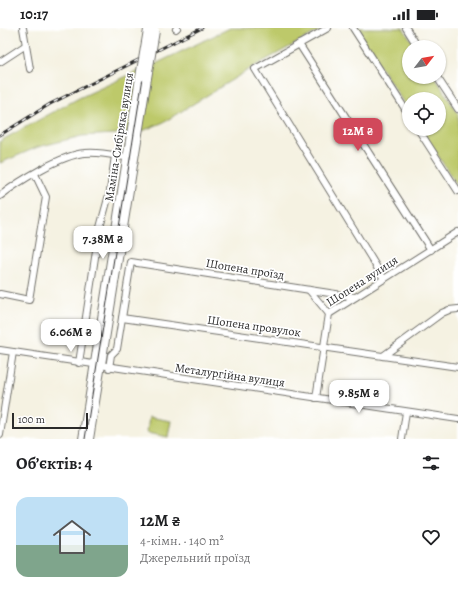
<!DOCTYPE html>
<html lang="uk">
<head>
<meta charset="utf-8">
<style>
  body { margin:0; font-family:Alegreya,serif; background:#f6f6f6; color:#202124; height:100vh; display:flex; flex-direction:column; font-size:15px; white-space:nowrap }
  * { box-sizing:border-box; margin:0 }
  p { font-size:13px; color:#757577 }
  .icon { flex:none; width:22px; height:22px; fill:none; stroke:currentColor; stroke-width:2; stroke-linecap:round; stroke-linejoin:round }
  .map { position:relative; height:411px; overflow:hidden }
  .panel { display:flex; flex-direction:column; background:#fff; flex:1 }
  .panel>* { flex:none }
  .needle { width:26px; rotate:59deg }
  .controls { position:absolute; left:402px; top:12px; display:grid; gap:8px }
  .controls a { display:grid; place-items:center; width:44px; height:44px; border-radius:50%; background:#fff; box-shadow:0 1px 3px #0004; font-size:20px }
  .scale { position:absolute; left:12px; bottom:10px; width:76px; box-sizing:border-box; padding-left:4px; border:2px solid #2b2b2b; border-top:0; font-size:11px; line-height:14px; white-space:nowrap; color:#2b2b2b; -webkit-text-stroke:3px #fff; paint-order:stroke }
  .price { position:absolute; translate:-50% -34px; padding:0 9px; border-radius:8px; background:#fff; color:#222; font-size:13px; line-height:26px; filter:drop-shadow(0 1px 2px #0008) }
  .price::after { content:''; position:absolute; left:50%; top:24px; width:12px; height:9px; margin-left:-6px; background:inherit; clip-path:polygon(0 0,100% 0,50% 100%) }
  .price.active { background:#d1495b; color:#fff }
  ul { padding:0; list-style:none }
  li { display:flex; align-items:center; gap:12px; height:100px; padding:0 16px }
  li span { display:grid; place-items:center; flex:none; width:112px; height:80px; border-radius:12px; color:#555 }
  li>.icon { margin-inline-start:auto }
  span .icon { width:48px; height:48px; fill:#fffc; stroke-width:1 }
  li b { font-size:17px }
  h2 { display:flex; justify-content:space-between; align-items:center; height:48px; padding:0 16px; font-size:17px }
  .status { display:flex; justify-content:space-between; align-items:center; height:28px; padding:0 20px; background:#fff; direction:ltr }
  .status svg { height:11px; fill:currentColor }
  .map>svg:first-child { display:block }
</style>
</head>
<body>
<div class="status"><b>10:17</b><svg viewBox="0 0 49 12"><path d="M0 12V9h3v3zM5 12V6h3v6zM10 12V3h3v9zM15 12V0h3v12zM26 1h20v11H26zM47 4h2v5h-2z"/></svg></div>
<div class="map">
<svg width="458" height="411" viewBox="0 0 458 411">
  <rect width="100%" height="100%" fill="#fff"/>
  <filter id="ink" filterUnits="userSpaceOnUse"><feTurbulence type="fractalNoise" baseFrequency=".025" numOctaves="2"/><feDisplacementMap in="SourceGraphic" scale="8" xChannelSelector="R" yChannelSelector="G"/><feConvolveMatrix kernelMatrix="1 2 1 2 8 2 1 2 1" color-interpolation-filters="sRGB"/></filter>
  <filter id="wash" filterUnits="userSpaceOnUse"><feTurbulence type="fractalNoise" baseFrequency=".012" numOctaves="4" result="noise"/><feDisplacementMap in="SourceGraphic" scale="16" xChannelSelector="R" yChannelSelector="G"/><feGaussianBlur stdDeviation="0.9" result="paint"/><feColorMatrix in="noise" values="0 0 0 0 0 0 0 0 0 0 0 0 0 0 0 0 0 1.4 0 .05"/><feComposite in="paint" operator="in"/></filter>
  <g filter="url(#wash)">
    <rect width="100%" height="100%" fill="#f5f2e2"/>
    <!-- green -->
    <g fill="#bdc96b" stroke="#747a4b">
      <path d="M230 0H324L253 39 164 94 140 104 151 38Z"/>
      <path d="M355 0H403L416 19H409V49H435L458 86V159L421 101H439V71H409V83Z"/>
      <path d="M140 42 130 105 82 108 38 119 0 135V113L79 70Z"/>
      <path d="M149 389 171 393 168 409 147 405Z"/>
    </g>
  </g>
  <g filter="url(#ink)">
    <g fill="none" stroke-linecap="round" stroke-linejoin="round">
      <!-- minor casing -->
      <g stroke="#72716b" stroke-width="8">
        <g id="minor">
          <path d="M23 0 30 41"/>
          <path d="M328 0 255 41 384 251"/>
          <path d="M353 0 409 87"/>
          <path d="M406 0 418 19"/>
          <path d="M176 1 177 0"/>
          <path d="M299 16 431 222"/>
          <path d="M0 34 26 17"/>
          <path d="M437 49 458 81"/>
          <path d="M418 101 458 163"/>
          <path d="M0 168C19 153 61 127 85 125 100 123 116 128 131 130"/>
          <path d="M309 262 329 286"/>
          <path d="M0 266 29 272 46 169 35 146"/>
          <path d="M122 290 458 339"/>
          <path d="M0 322 458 391"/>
          <path d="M383 328 442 285 449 282 458 281"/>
          <path d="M79 335 99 203 110 163 115 128"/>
          <path d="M109 340 111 327 117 321 131 234 355 269"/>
          <path d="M316 370 329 286 458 204"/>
          <path d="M0 407 13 324"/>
          <path d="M402 411 406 384"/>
        </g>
      </g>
      <!-- major casing -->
      <g stroke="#72716b" stroke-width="10">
        <g id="major">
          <path d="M83 411 140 49"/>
          <path d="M89 411 147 50"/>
        </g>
      </g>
      <!-- minor -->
      <use href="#minor" stroke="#fff" stroke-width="6"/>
      <!-- major -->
      <use href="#major" stroke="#fff" stroke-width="8"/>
      <!-- tram -->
      <path stroke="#2b2b2b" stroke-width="1" d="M85 411 151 0"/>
      <!-- rail casing -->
      <g stroke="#2b2b2b" stroke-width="3">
        <path id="rail" d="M0 107 50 76 202 0"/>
      </g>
      <!-- rail -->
      <use href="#rail" stroke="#fff" stroke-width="1.5" stroke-dasharray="4.5" stroke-linecap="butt"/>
      <!-- major-bridge casing -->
      <g stroke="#72716b" stroke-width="10" stroke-linecap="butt">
        <g id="major-bridge">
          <path d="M140 49 148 2"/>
          <path d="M147 50 155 3"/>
        </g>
      </g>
      <!-- major-bridge -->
      <use href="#major-bridge" stroke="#fff" stroke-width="8"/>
    </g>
  </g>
  <g text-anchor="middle" stroke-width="3.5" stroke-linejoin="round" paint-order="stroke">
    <!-- street labels -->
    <g font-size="12" fill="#2b2b2b" stroke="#fff">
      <text transform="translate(119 109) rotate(-81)" y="4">Маміна-Сибіряка вулиця</text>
      <text transform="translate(245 241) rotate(9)" y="4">Шопена проїзд</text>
      <text transform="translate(362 253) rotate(-33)" y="4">Шопена вулиця</text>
      <text transform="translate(254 298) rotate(8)" y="4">Шопена провулок</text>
      <text transform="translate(230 347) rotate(8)" y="4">Металургійна вулиця</text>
    </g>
  </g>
</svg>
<div class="controls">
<a><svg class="needle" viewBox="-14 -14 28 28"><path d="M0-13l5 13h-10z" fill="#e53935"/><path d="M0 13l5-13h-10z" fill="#757577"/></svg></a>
<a><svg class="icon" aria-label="locate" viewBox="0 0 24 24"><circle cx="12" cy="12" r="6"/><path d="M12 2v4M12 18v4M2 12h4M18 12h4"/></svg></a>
</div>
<div class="scale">100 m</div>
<b class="price active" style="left:358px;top:124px">12M ₴</b>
<b class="price" style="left:103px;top:232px">7.38M ₴</b>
<b class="price" style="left:71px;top:325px">6.06M ₴</b>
<b class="price" style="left:359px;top:386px">9.85M ₴</b>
</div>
<section class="panel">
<h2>Об’єктів: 4<svg class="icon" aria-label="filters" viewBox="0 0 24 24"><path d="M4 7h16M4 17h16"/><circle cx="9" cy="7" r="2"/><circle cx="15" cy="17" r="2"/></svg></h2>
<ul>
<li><span style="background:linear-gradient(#bfe0f5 60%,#7fa58c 0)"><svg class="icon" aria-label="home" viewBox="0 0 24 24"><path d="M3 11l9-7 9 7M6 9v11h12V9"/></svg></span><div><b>12M ₴</b><p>4-кімн. · 140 m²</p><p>Джерельний проїзд</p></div><svg class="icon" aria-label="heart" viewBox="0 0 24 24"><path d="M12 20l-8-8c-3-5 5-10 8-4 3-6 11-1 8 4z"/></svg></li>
</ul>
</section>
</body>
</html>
